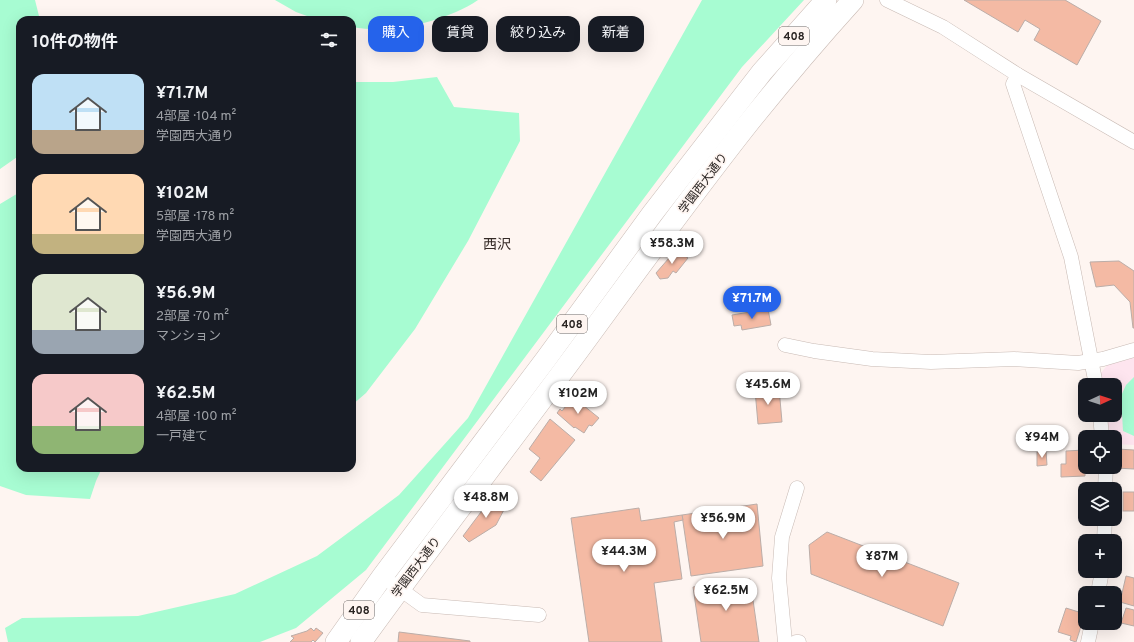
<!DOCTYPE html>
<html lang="ja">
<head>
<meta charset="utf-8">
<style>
  body { margin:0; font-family:Overpass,"Noto Sans JP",sans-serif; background:#242831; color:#f1f3f6; height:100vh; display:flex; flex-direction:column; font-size:15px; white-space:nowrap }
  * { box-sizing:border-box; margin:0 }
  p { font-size:13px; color:#9ea1a6 }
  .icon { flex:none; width:22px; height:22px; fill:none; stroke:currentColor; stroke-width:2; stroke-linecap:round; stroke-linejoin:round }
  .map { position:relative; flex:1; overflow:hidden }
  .sheet { position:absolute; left:16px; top:16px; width:340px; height:456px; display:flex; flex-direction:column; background:#171b24; border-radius:12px; box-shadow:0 4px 16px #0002 }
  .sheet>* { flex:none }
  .banner { position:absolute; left:368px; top:16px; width:380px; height:36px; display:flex; gap:8px }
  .needle { width:26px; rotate:87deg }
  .tools { position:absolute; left:1078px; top:378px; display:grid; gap:8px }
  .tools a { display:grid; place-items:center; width:44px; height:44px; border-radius:8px; background:#171b24; box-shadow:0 4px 16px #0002; font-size:20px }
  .price { position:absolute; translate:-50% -34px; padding:0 9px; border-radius:14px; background:#fff; color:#222; font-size:13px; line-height:26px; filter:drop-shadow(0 1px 2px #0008) }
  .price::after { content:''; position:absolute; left:50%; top:24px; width:12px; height:9px; margin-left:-6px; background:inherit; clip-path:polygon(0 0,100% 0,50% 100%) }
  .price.selected { background:#2563eb; color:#fff }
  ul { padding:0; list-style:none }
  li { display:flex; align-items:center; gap:12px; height:100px; padding:0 16px }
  li span { display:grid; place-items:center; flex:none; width:112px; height:80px; border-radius:12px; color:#555 }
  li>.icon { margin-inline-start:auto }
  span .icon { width:48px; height:48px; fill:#fffc; stroke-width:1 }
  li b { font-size:17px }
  h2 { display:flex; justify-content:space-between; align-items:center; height:48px; padding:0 16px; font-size:17px }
  .pill { padding:0 14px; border-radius:12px; background:#171b24; box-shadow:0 4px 16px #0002; font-size:14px; line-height:36px }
  .pill.selected { background:#2563eb; color:#fff }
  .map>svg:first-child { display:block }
</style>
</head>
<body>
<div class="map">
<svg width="1134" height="642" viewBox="0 0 1134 642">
  <rect width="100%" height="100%" fill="#fef5f1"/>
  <!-- education -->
  <path fill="#fee5ef" d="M1134 355V445L1115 444V437H1110L1107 420 1113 417V415H1115V385H1103L1101 373 1108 364Z"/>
  <!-- green -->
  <g fill="#a7fcd2">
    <path d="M0 0H35L40 20H20V155L0 169Z"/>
    <path d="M275 0H478C471 5 464 8 456 12 423 26 388 33 352 27V20H318L296 12Z"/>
    <path d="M702 0H804L742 67 366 570 296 628 260 642H8L5 628 22 618 138 616 235 594 317 556 399 495 468 418Z"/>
    <path d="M437 77 454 107 519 113 520 141 468 241 415 329 366 393 352 405V82H393Z"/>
    <path d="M20 192V468H102L96 481 90 499 26 495 0 486V204Z"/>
    <path d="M1134 377V436L1123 431 1121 396 1126 385Z"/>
  </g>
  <!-- building -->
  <g fill="#f4baa4" stroke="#bbada8">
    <path d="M964 0H1065L1101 21 1077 65 1034 40 1040 29 1025 20 1018 32Z"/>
    <path d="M676 250 688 258 676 273 673 271 668 278 660 279 656 273Z"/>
    <path d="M1119 261 1134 271V328H1133L1130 302 1114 285 1096 287 1090 262Z"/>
    <path d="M768 309 771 325 742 330 741 325 734 326 732 315Z"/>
    <path d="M779 388 782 422 758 424 755 390Z"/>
    <path d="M573 397 599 418 592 426 589 425 584 433 575 427 574 428 557 413 560 409 562 411Z"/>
    <path d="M550 419 575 440 541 481 530 472 540 458 529 449Z"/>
    <path d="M1117 449 1134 450V469L1116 468Z"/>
    <path d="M1085 450V476L1061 477V464H1066V451Z"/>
    <path d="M1046 451 1047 465 1037 466V452Z"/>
    <rect x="1123" y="492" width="11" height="19"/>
    <path d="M493 496 508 502 496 525 469 542 463 536Z"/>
    <path d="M757 504 763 566 691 576 682 515Z"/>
    <path d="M639 508 641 521 682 515 683 520 674 522 682 579 654 583 662 642H589L571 518Z"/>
    <path d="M827 532 959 583 943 626 811 574 809 545Z"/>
    <path d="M1126 576 1134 578V606L1120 602Z"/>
    <path d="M750 579 759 642H701L693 587Z"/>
    <path d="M1066 608 1085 614 1076 642 1070 640 1071 636 1058 632Z"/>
    <path d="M1126 608 1134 610V626L1121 623Z"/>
    <path d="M311 628 314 631 316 628 323 633 315 642 313 640 311 642H290L294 638 291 636 307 631Z"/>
    <path d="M399 632 470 641V642H398Z"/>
  </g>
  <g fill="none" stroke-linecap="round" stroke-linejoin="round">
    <!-- minor casing -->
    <g stroke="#c8bab4" stroke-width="15">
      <g id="minor">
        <path d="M887 0 943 27 1018 75 1134 142"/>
        <path d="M1018 75 1013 84 1071 257 1096 385"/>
        <path d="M785 345 814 351 872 359 931 362 1014 359 1078 363 1103 359 1134 350"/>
        <path d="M1100 415 1102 437"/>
        <path d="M1105 489 1106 467"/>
        <path d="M1104 541 1105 519"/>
        <path d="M393 584 422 605 539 615"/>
        <path d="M1098 593 1102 571"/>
        <path d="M785 642 779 578 782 537 797 488"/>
        <path d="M796 642H799"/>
        <path d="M1088 642 1092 623"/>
      </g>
    </g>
    <!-- highway casing -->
    <g stroke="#c8bab4" stroke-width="22">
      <g id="highway">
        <path d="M336 642 382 577 546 359 652 214 762 72 826 0"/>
        <path d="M361 642C431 545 504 451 575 355 630 280 685 204 743 130 778 86 815 42 853 0"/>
      </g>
    </g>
    <!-- minor -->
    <use href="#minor" stroke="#fff" stroke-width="14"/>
    <!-- highway -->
    <use href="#highway" stroke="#fff" stroke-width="21"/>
  </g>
  <g text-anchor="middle" stroke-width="3.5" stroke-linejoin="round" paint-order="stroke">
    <!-- shield labels -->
    <g fill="#fef5f1" stroke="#696360" stroke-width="1">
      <rect x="779" y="27" width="30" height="18" rx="3"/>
      <rect x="557" y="315" width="30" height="18" rx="3"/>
      <rect x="344" y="601" width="30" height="18" rx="3"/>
    </g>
    <g font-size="11" font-weight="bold" fill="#292422">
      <text x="794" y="40">408</text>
      <text x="572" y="328">408</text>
      <text x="359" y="614">408</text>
    </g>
    <!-- street labels -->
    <g font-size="12" fill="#292422" stroke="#fef5f1">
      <text transform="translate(703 183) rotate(-53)" y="4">学園西大通り</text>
      <text transform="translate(416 567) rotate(-53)" y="4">学園西大通り</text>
    </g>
    <!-- quarter labels -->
    <g font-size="14" fill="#352a26" stroke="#fef5f1">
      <text x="497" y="249">西沢</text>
    </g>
  </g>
</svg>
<div class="tools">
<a><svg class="needle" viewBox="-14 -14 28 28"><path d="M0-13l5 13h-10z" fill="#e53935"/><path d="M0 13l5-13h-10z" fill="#9ea1a6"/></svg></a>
<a><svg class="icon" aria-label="locate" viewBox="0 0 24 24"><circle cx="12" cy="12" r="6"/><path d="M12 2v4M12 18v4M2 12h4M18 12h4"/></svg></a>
<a><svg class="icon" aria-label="layers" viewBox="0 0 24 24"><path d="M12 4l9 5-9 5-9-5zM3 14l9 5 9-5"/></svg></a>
<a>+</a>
<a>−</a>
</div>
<b class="price" style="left:672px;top:265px">¥58.3M</b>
<b class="price selected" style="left:752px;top:320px">¥71.7M</b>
<b class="price" style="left:768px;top:406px">¥45.6M</b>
<b class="price" style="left:578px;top:415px">¥102M</b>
<b class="price" style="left:1042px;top:459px">¥94M</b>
<b class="price" style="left:486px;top:519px">¥48.8M</b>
<b class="price" style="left:723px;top:540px">¥56.9M</b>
<b class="price" style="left:624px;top:573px">¥44.3M</b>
<b class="price" style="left:882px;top:578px">¥87M</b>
<b class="price" style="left:726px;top:612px">¥62.5M</b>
<div class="banner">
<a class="pill selected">購入</a>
<a class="pill">賃貸</a>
<a class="pill">絞り込み</a>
<a class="pill">新着</a>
</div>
<section class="sheet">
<h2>10件の物件<svg class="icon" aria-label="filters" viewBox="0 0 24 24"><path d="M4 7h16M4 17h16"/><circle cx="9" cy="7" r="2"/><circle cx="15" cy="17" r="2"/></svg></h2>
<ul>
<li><span style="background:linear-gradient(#bfe0f5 70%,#b9a48a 0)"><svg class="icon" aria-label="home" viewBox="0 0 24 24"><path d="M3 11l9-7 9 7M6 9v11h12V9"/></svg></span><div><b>¥71.7M</b><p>4部屋 · 104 m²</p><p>学園西大通り</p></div></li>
<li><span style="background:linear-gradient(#ffd9b3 75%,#c2b280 0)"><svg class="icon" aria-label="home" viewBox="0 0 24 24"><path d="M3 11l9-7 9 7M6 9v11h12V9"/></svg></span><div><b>¥102M</b><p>5部屋 · 178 m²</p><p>学園西大通り</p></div></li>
<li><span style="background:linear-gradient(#dfe7d0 70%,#9aa5b1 0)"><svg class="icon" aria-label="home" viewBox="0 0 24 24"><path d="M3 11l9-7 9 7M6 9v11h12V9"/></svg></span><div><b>¥56.9M</b><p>2部屋 · 70 m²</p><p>マンション</p></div></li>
<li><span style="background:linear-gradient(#f6c9c9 65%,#8fb573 0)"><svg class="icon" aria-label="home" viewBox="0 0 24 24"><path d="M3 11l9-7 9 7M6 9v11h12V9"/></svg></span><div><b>¥62.5M</b><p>4部屋 · 100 m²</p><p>一戸建て</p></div></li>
</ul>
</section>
</div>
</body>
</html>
